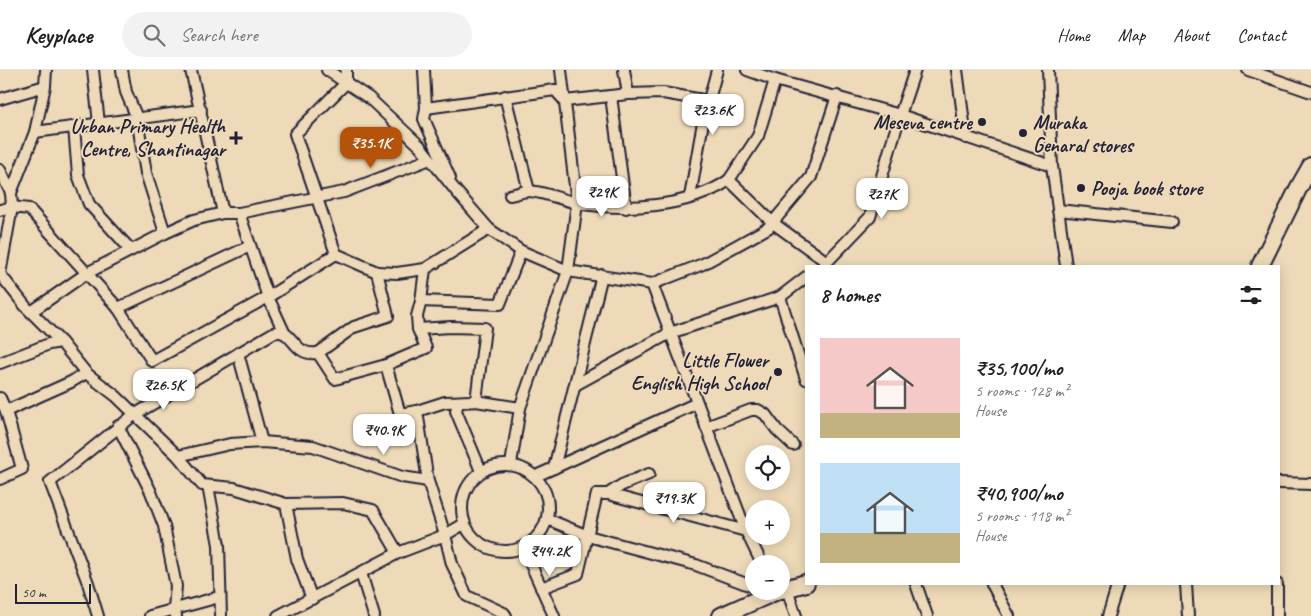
<!DOCTYPE html>
<html lang="en">
<head>
<meta charset="utf-8">
<style>
  body { margin:0; font-family:Caveat,sans-serif; background:#f2f2f2; color:#202124; height:100vh; display:flex; flex-direction:column; font-size:19px; white-space:nowrap }
  * { box-sizing:border-box; margin:0 }
  p { font-size:16px; color:#757577 }
  .icon { flex:none; width:28px; height:28px; fill:none; stroke:currentColor; stroke-width:2; stroke-linecap:round; stroke-linejoin:round }
  .map { position:relative; flex:1; overflow:hidden }
  .details { position:absolute; left:805px; top:195px; width:475px; height:320px; display:flex; flex-direction:column; background:#fff; border-radius:0px; box-shadow:0 2px 12px #0003 }
  .details>* { flex:none }
  .controls { position:absolute; left:745px; top:375px; display:grid; gap:10px }
  .controls a { display:grid; place-items:center; width:45px; height:45px; border-radius:50%; background:#fff; box-shadow:0 2px 12px #0003; font-size:25px }
  .scale { position:absolute; left:15px; bottom:12px; width:76px; box-sizing:border-box; padding-left:5px; border:2px solid #22223b; border-top:0; font-size:14px; line-height:18px; white-space:nowrap; color:#22223b; -webkit-text-stroke:4px #eedab8; paint-order:stroke }
  .price { position:absolute; translate:-50% -42px; padding:0 11px; border-radius:10px; background:#fff; color:#222; font-size:16px; line-height:32px; filter:drop-shadow(0 1px 2px #0008) }
  .price::after { content:''; position:absolute; left:50%; top:30px; width:15px; height:11px; margin-left:-8px; background:inherit; clip-path:polygon(0 0,100% 0,50% 100%) }
  .price.on { background:#b45309; color:#fff }
  ul { padding:0; list-style:none }
  li { display:flex; align-items:center; gap:15px; height:125px; padding:0 15px }
  li span { display:grid; place-items:center; flex:none; width:140px; height:100px; border-radius:0px; color:#555 }
  li>.icon { margin-inline-start:auto }
  span .icon { width:60px; height:60px; fill:#fffc; stroke-width:1 }
  li b { font-size:21px }
  h2 { display:flex; justify-content:space-between; align-items:center; height:60px; padding:0 15px; font-size:21px }
  header { display:flex; align-items:center; gap:30px; box-sizing:border-box; height:70px; padding:0 25px; background:#fff; border-bottom:1px solid #e0e0e0 }
  header strong { font-size:24px }
  nav { display:flex; gap:28px; margin-inline-start:auto; font-size:18px }
  .search { width:350px; height:45px; background:#f2f2f2; display:flex; align-items:center; gap:12px; box-sizing:border-box; padding:0 18px; border-radius:28px; color:#757577; font-size:19px }
  .map>svg:first-child { display:block }
</style>
</head>
<body>
<header>
<strong>Keyplace</strong>
<div class="search"><svg class="icon" aria-label="search" viewBox="0 0 24 24"><circle cx="10" cy="10" r="6"/><path d="M15 15l6 6"/></svg>Search here</div>
<nav><a>Home</a><a>Map</a><a>About</a><a>Contact</a></nav>
</header>
<div class="map">
<svg width="1311" height="546" viewBox="0 0 1311 546">
  <rect width="100%" height="100%" fill="#eedab8"/>
  <filter id="ink" filterUnits="userSpaceOnUse"><feTurbulence type="fractalNoise" baseFrequency=".02" numOctaves="2"/><feDisplacementMap in="SourceGraphic" scale="10" xChannelSelector="R" yChannelSelector="G"/><feConvolveMatrix kernelMatrix="1 2 1 2 8 2 1 2 1" color-interpolation-filters="sRGB"/></filter>
  <g filter="url(#ink)">
    <g fill="none" stroke-linecap="round" stroke-linejoin="round">
      <!-- street casing -->
      <g stroke="#22223b" stroke-width="14">
        <g id="street">
          <path d="M46 0 45 16 35 62 11 123 12 137 0 204 26 237 61 272 86 303 116 326 178 386 202 415 234 418 286 434 343 433 373 440 398 483"/>
          <path d="M93 0 99 53"/>
          <path d="M122 0 126 22 137 48 146 103 165 163"/>
          <path d="M191 0 223 143"/>
          <path d="M327 0 369 28 420 76 456 121 489 159 521 181 568 201 652 214 746 461 762 494"/>
          <path d="M346 0V13L295 64 336 184 377 202 388 246 354 257 318 283 335 309 386 295"/>
          <path d="M424 0 426 38 424 49 450 108"/>
          <path d="M624 0 628 24"/>
          <path d="M747 0 775 10 900 45 1052 96"/>
          <path d="M957 0 966 68"/>
          <path d="M1048 0 1052 96 1066 196"/>
          <path d="M1248 0 1311 22"/>
          <path d="M775 10 758 66 729 110 773 153 827 192 870 147 900 45 915 0"/>
          <path d="M505 26 529 121"/>
          <path d="M611 26 626 138"/>
          <path d="M0 29 45 16"/>
          <path d="M426 38 555 20 565 31 628 24 663 23 709 31"/>
          <path d="M74 57 78 105 89 134 130 179"/>
          <path d="M35 62 201 40"/>
          <path d="M0 100 11 123"/>
          <path d="M510 125C516 124 523 121 529 121 545 122 562 130 577 133 625 141 689 138 729 110"/>
          <path d="M690 127 703 52 717 0"/>
          <path d="M0 140 12 137 29 139 118 238"/>
          <path d="M1058 140 1172 152"/>
          <path d="M239 143 268 227 284 262"/>
          <path d="M250 176 118 238 152 291 268 227 336 184"/>
          <path d="M377 202 397 203 425 199"/>
          <path d="M806 207 780 227 806 309"/>
          <path d="M652 214 703 194 768 158 811 107 837 26"/>
          <path d="M421 231 500 234 521 181"/>
          <path d="M31 242 87 203 165 163 194 150 223 143H239L344 122 430 89"/>
          <path d="M418 259 451 257 485 258 476 331 458 332 456 341 481 401"/>
          <path d="M238 283 262 372"/>
          <path d="M0 293 49 274 61 272"/>
          <path d="M575 315 670 263 780 227"/>
          <path d="M0 328 6 341 22 399 0 409"/>
          <path d="M6 341 71 312 86 303"/>
          <path d="M417 341 400 344 386 295 426 278 418 259 417 246 421 231 425 199 489 159"/>
          <path d="M118 356 151 422 164 456 176 516 174 538 176 546"/>
          <path d="M706 357 751 340H758L765 344 777 360 793 375"/>
          <path d="M178 386 230 374 262 372 313 376 402 407 428 411 417 341 445 332 476 331 520 338"/>
          <path d="M511 394 520 338 568 201 577 133 561 0"/>
          <circle cx="505" cy="438" r="43"/>
          <path d="M554 398 602 205"/>
          <path d="M536 406 697 333"/>
          <path d="M428 411 445 465 464 454"/>
          <path d="M1279 413 1311 414"/>
          <path d="M208 416 219 475 221 546"/>
          <path d="M608 424 622 415 649 404"/>
          <path d="M286 434 297 489 312 529"/>
          <path d="M547 449 588 466 696 495 754 517"/>
          <path d="M523 477 554 546"/>
          <path d="M361 503 374 546"/>
          <path d="M916 514 927 546"/>
          <path d="M992 514 1009 546"/>
          <path d="M1186 514 1188 546"/>
          <path d="M541 518 578 504 597 424H608L746 461"/>
          <path d="M787 519 796 546"/>
          <path d="M98 546 88 513 50 412 134 345 273 263C294 256 291 287 318 283"/>
          <path d="M150 546 219 527"/>
          <path d="M278 546 398 483 445 465 452 494 467 526 504 543 506 546"/>
          <path d="M1108 546 1118 514"/>
          <path d="M1277 546V514"/>
        </g>
      </g>
      <!-- primary casing -->
      <g stroke="#22223b" stroke-width="20">
        <g id="primary">
          <path d="M1260 196 1299 117 1311 96"/>
          <path d="M781 520 806 513"/>
          <path d="M721 546 777 521"/>
        </g>
      </g>
      <!-- street -->
      <use href="#street" stroke="#eedab8" stroke-width="10"/>
      <!-- primary -->
      <use href="#primary" stroke="#eedab8" stroke-width="16"/>
    </g>
  </g>
  <!-- markers -->
  <g fill="#22223b" stroke="#eedab8" stroke-width="2">
    <circle cx="982" cy="52" r="5"/>
    <circle cx="1023" cy="63" r="5"/>
    <path d="M233.5 60.5h5v5h5v5h-5v5h-5v-5h-5v-5h5z"/>
    <circle cx="1081" cy="118" r="5"/>
    <circle cx="778" cy="302" r="5"/>
  </g>
  <g text-anchor="middle" stroke-width="4" stroke-linejoin="round" paint-order="stroke">
    <!-- poi labels -->
    <g font-size="20" font-weight="bold" fill="#22223b" stroke="#eedab8" text-anchor="end">
      <text x="972" y="59">Meseva centre</text>
      <text x="1033" y="59" text-anchor="start">Muraka<tspan x="1033" dy="23">Genaral stores</tspan></text>
      <text x="225" y="63">Urban Primary Health<tspan x="225" dy="23">Centre, Shantinagar</tspan></text>
      <text x="1091" y="125" text-anchor="start">Pooja book store</text>
      <text x="768" y="297">Little Flower<tspan x="768" dy="23">English High School</tspan></text>
    </g>
  </g>
</svg>
<div class="controls">
<a><svg class="icon" aria-label="locate" viewBox="0 0 24 24"><circle cx="12" cy="12" r="6"/><path d="M12 2v4M12 18v4M2 12h4M18 12h4"/></svg></a>
<a>+</a>
<a>−</a>
</div>
<div class="scale">50 m</div>
<b class="price" style="left:713px;top:66px">₹23.6K</b>
<b class="price on" style="left:371px;top:99px">₹35.1K</b>
<b class="price" style="left:602px;top:148px">₹29K</b>
<b class="price" style="left:882px;top:150px">₹27K</b>
<b class="price" style="left:164px;top:341px">₹26.5K</b>
<b class="price" style="left:384px;top:386px">₹40.9K</b>
<b class="price" style="left:674px;top:454px">₹19.3K</b>
<b class="price" style="left:550px;top:507px">₹44.2K</b>
<section class="details">
<h2>8 homes<svg class="icon" aria-label="filters" viewBox="0 0 24 24"><path d="M4 7h16M4 17h16"/><circle cx="9" cy="7" r="2"/><circle cx="15" cy="17" r="2"/></svg></h2>
<ul>
<li><span style="background:linear-gradient(#f6c9c9 75%,#c2b280 0)"><svg class="icon" aria-label="home" viewBox="0 0 24 24"><path d="M3 11l9-7 9 7M6 9v11h12V9"/></svg></span><div><b>₹35,100/mo</b><p>5 rooms · 128 m²</p><p>House</p></div></li>
<li><span style="background:linear-gradient(#bfe0f5 70%,#c2b280 0)"><svg class="icon" aria-label="home" viewBox="0 0 24 24"><path d="M3 11l9-7 9 7M6 9v11h12V9"/></svg></span><div><b>₹40,900/mo</b><p>5 rooms · 118 m²</p><p>House</p></div></li>
</ul>
</section>
</div>
</body>
</html>
